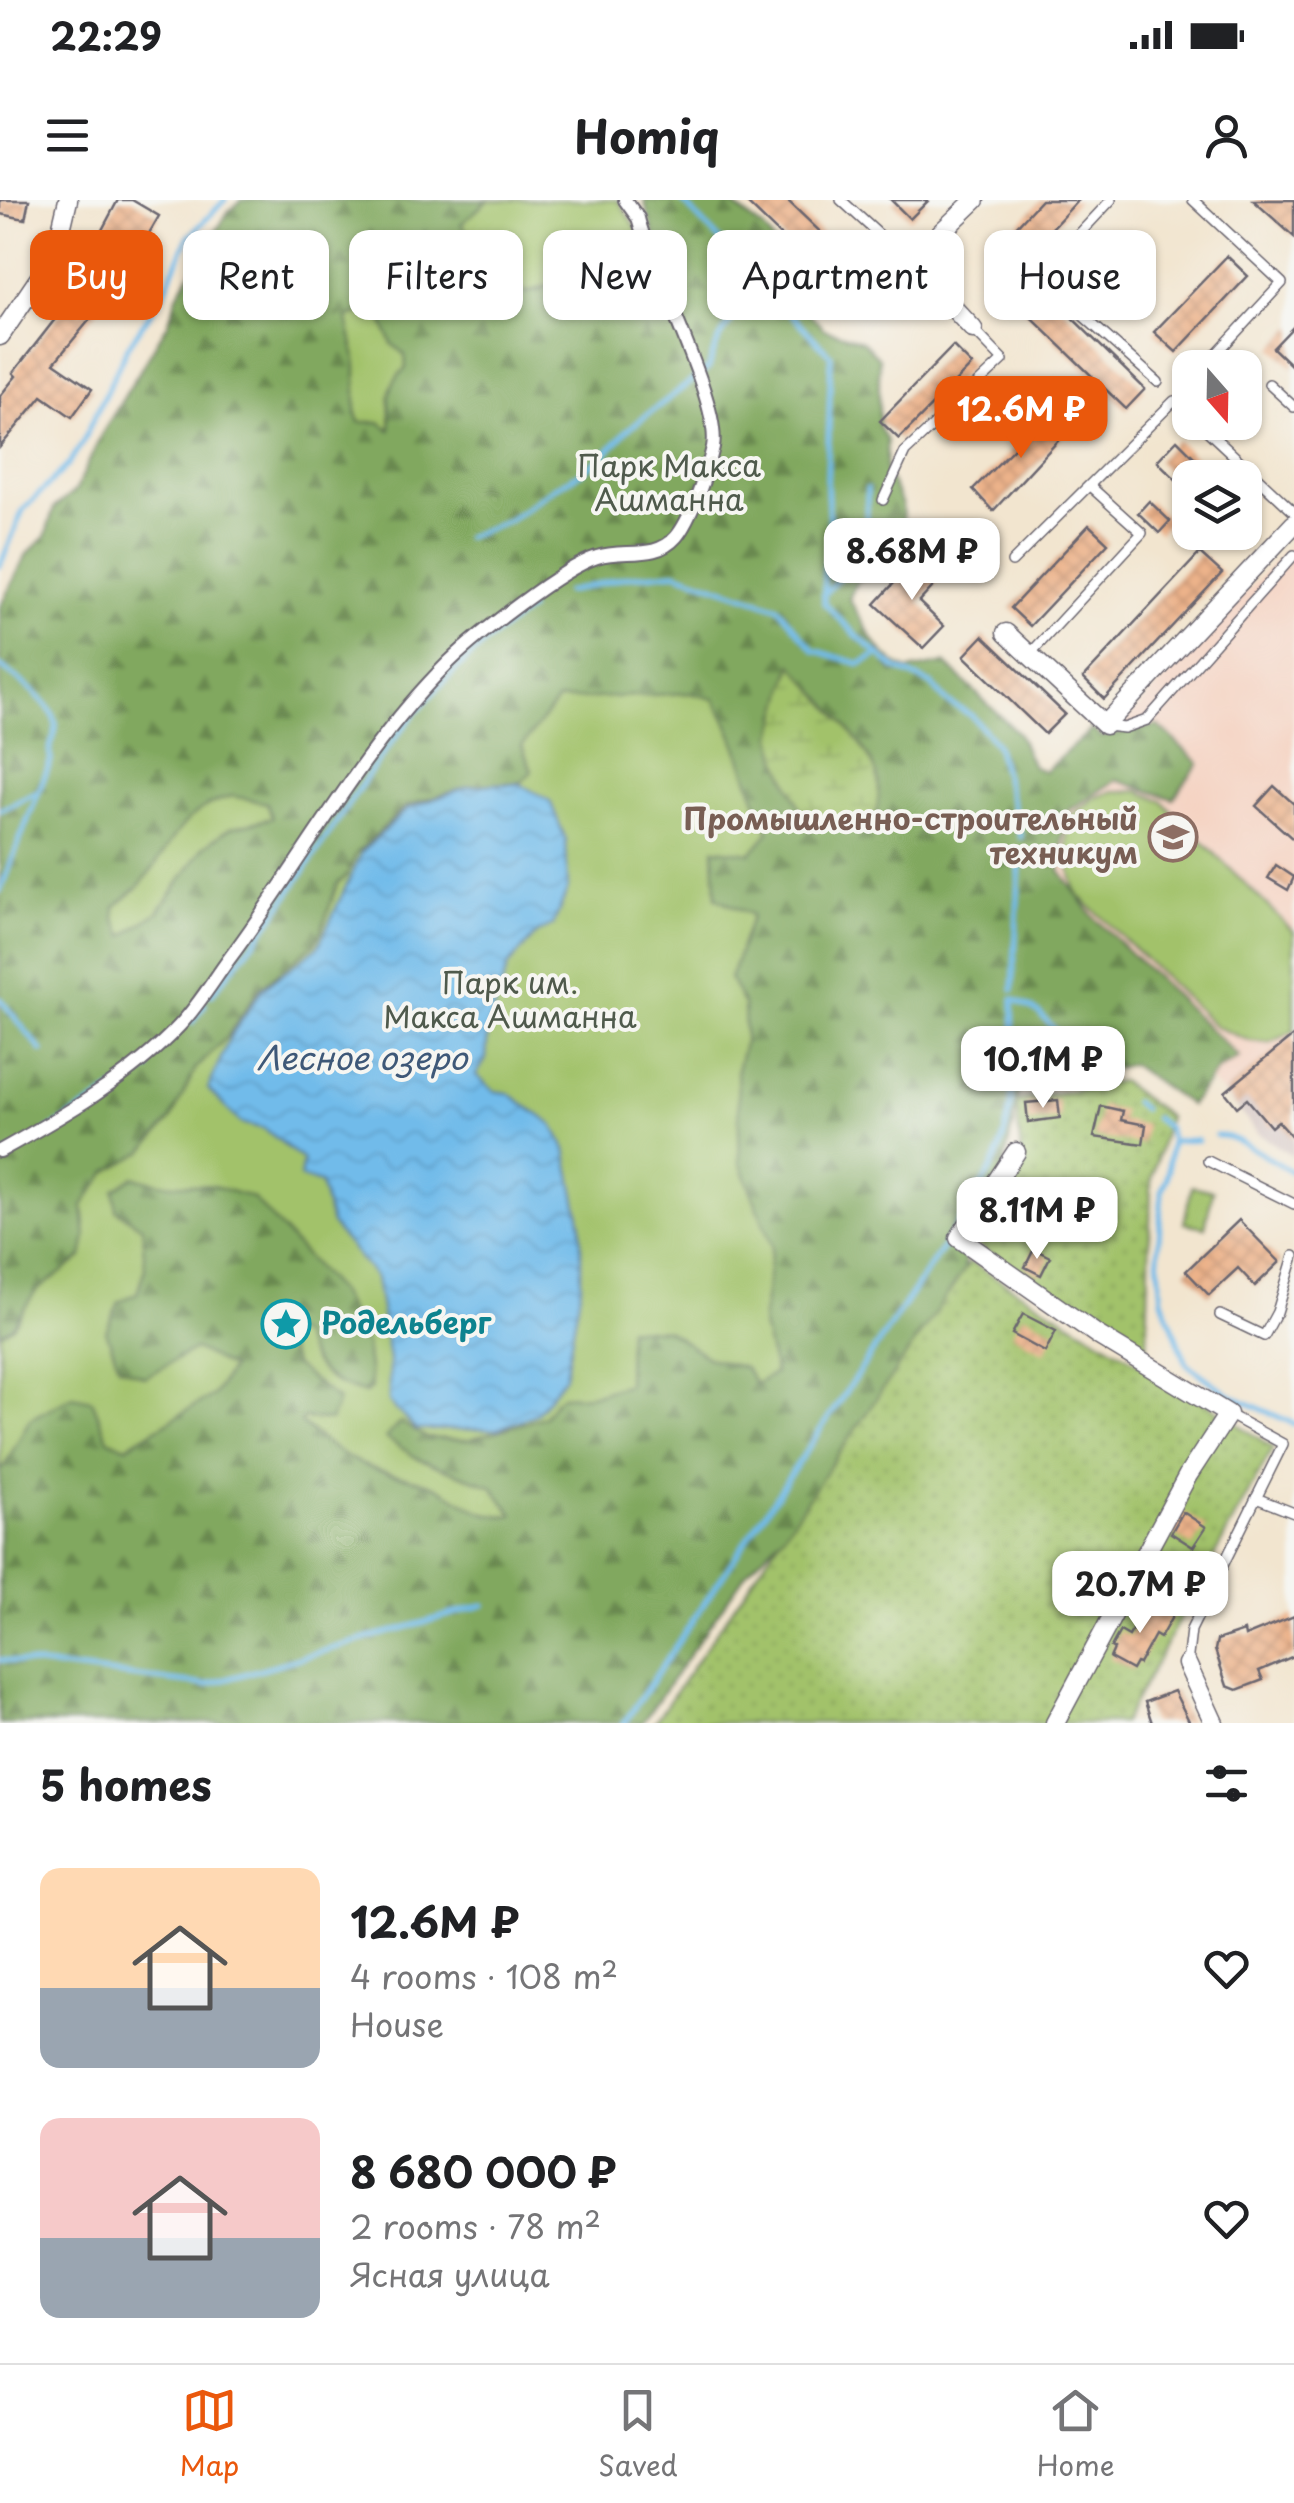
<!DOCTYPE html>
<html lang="en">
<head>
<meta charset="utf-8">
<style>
  body { margin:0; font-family:"Playpen Sans",sans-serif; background:#f6f6f6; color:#202124; height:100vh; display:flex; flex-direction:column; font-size:38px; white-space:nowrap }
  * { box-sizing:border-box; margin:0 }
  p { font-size:32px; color:#757577 }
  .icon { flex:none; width:55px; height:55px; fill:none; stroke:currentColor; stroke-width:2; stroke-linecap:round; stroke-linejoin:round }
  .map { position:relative; height:1523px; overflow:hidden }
  .details { display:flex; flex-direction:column; background:#fff; flex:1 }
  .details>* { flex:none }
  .hud { position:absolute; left:30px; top:30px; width:1235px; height:90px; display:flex; gap:20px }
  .needle { width:65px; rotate:160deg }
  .buttons { position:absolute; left:1172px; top:150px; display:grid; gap:20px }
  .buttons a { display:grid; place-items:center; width:90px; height:90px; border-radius:20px; background:#fff; box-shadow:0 2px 8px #0004; font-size:50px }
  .price { position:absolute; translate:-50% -85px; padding:0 22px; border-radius:20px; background:#fff; color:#222; font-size:32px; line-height:65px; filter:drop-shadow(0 2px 5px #0008) }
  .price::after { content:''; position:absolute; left:50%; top:60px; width:30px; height:22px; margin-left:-15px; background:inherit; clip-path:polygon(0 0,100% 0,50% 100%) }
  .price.current { background:#ea580c; color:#fff }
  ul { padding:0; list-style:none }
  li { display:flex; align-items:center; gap:30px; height:250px; padding:0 40px }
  li span { display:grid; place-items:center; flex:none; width:280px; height:200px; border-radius:20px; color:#555 }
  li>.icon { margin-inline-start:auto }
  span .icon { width:120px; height:120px; fill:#fffc; stroke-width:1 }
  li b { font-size:42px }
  h2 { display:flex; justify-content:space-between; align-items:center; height:120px; padding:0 40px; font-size:42px }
  .chip { padding:0 35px; border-radius:20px; background:#fff; box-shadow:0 2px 8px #0004; font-size:35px; line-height:90px }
  .chip.current { background:#ea580c; color:#fff }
  .status { display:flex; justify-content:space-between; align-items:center; height:70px; padding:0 50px; background:#fff; direction:ltr }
  .status svg { height:28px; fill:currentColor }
  header { display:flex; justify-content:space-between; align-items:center; height:130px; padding:0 40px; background:#fff; font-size:45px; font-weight:700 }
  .dock { display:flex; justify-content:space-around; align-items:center; height:140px; border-top:2px solid #e0e0e0; background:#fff; font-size:28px; color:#757577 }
  .dock a { display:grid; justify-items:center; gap:5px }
  .dock .current { color:#ea580c }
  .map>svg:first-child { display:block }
</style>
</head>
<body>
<div class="status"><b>22:29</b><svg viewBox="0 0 49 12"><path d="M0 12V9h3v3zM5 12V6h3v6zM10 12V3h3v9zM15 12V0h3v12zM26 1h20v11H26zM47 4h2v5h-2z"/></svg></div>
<header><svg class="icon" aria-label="menu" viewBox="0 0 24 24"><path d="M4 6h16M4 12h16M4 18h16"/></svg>Homiq<svg class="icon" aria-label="person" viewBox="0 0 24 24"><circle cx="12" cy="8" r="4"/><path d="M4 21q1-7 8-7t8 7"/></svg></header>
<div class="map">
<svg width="1294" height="1523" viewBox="0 0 1294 1523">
  <defs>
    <pattern id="forest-firs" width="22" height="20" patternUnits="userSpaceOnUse" patternTransform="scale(2.5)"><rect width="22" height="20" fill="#81a85f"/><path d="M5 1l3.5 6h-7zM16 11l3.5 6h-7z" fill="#698850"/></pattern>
    <pattern id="wetland-marsh" width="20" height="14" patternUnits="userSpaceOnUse" patternTransform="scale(2.5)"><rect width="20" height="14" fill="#a2c26b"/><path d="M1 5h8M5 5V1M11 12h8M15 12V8" fill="none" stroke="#8ba65e"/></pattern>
    <pattern id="garden-dots" width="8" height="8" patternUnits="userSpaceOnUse" patternTransform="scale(2.5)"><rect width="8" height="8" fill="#a2c26b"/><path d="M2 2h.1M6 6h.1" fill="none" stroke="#8ba65e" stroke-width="1.8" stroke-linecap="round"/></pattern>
    <pattern id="water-waves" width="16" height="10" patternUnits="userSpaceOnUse" patternTransform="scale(2.5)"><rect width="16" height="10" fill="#71bbea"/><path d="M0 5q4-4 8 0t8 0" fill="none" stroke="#62a0ca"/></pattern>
    <pattern id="building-cross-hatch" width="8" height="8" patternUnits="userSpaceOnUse" patternTransform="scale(2.5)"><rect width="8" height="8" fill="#ecb28a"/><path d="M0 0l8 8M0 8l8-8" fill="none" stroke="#ca9978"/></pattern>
  </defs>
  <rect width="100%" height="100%" fill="#f6f6f2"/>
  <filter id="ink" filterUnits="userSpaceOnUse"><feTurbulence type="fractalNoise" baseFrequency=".01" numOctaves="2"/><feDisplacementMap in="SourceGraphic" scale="20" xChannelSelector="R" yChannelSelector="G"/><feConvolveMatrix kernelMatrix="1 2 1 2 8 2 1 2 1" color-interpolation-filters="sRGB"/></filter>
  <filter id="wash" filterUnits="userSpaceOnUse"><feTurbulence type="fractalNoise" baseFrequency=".0048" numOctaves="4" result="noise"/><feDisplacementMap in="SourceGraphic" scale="40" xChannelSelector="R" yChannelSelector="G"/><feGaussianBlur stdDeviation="2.25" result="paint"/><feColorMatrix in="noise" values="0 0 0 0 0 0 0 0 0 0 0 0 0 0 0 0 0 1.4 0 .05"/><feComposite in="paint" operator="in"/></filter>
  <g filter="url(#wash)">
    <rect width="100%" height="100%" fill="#f2e5cf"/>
    <!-- built -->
    <path fill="#f5d3c2" d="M1294 340V835L1223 893 1195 867 1053 675V599Z"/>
    <!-- industrial -->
    <path fill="#d1c0bd" d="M1294 835V957L1258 933 1223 893Z"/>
    <!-- green -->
    <g fill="#a2c26b" stroke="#627253" stroke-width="2.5">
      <path d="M488 0H618L638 31 637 64 619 69 621 81 598 88 592 71 526 93 461 24Z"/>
      <path d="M249 7 465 82 844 163 870 149 891 342 875 376 852 382 843 402 874 443 894 463 952 492 1014 925 966 1031 963 1094 832 1285 745 1374 687 1453 0 1523V407L27 354 74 337 100 237 168 124 178 93Z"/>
      <path d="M1113 591H1139L1162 601 1294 732V831L1291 833 1269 843 1250 841 1216 827 1077 694C1067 666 1064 645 1070 616L1094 598Z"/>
      <path d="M1192 986 1213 991 1205 1027 1184 1023Z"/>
    </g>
    <!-- forest -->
    <path fill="url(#forest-firs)" stroke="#52654d" stroke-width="2.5" fill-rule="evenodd" d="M242 0H488L461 24 526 93 566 80 598 88 621 81 636 70 657 45 644 0H727L764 29 794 70 782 85 824 129 862 141 879 158V226L887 241 886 272 902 305 904 331 872 372 860 374 849 399 893 473 945 463 1018 533 1033 567 1045 571 1092 529 1101 537 1158 525 1199 563 1173 599 1116 580 1065 613 1060 671 1094 718 1239 857 1217 870 1190 905 1131 864 1062 883 1021 878 1003 972 966 1031 963 1094 832 1285 745 1374 642 1523H0V1267H4L30 1219 73 1196 92 1200 108 1239 126 1247 214 1194 231 1168 195 1149 145 1177 119 1166 106 1131 119 1102 137 1093 145 1069 142 1027 116 1010 114 990 133 977 159 983 214 986 253 998 339 1092 366 1143 371 1187 366 1193C325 1181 316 1174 300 1134L291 1132 284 1142 295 1166 338 1200 330 1221 303 1218 300 1222C323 1242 349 1262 380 1271 400 1277 423 1279 441 1289 469 1303 479 1319 513 1315L492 1286 420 1260 386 1238 400 1222 427 1238 467 1240 544 1217C565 1183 563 1201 594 1194 606 1192 614 1186 627 1185L628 1128 667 1130 709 1158 745 1168 755 1184 775 1173 762 1122 772 1046 740 962 737 870 745 840 744 805 730 779 752 715 716 698 714 649 751 653 769 632C748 588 740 540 714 499L690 493 558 500 522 546 532 571 522 582 471 586 406 606 356 654 346 677 337 684 321 732 314 744 259 789 227 837 196 868 171 919 143 952 107 972 83 1005 86 1037 82 1057 35 1092 13 1126 0 1134V407L27 354 45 337 54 308 76 290 100 237 168 124 178 93 228 12ZM379 113 392 144 405 155 406 168C381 191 392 202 390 230L380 222H359L356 214V158L347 119 356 114ZM232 596 267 603 272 618 230 628 204 647 158 712 124 736 115 718V707C124 699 136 690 144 680 176 641 177 612 232 596Z"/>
    <!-- wetland -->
    <path fill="url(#wetland-marsh)" stroke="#627253" stroke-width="2.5" d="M792 464C813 489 870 547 877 575 881 590 878 606 874 621 856 634 824 625 804 617L779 562 773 536Z"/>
    <!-- garden -->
    <g fill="url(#garden-dots)" stroke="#627253" stroke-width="2.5">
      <path d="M1121 881 1168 917 1151 981 1147 1147 1052 1097 970 1040 1022 964 1016 901Z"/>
      <path d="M970 1062 1211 1206 1273 1248 1123 1523H654Z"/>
    </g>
    <!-- water -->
    <path fill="url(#water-waves)" stroke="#4a6e92" stroke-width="2.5" d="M493 584H520L550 601 566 640 568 688 553 725 536 734 508 766 488 828 486 859 476 875 494 891 508 893 553 925 566 949 581 1025V1086L565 1176 536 1214 498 1229 416 1230 389 1202V1159L376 1078 331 1024 320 983 300 977 303 960 265 929 241 923 208 889 230 837 263 788 318 747 362 652 407 609 467 587Z"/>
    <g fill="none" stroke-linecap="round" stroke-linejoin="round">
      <!-- stream -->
      <g stroke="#71bbea" stroke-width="5">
        <path d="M681 0 831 156 827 285 830 338 824 373V403L858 437 895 468 931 484 946 501 971 515 996 544 1021 637"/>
        <path d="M466 337 509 320 553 288 582 272 604 256 627 230 709 168C717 132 739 112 760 83"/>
        <path d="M0 366 23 310 68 265 82 243 127 148 164 93 187 39 225 0"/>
        <path d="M567 392 625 377 675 372 778 407 814 450 860 464 879 454"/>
        <path d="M823 395C861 354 868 346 867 289"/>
        <path d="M0 466C16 477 57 506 56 527 55 540 47 546 51 560L0 691"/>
        <path d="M0 610 38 592"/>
        <path d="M1013 790 1020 660"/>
        <path d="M211 795C231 769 254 744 273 717 356 599 405 494 529 410"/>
        <path d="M0 799 42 851"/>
        <path d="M1013 799 1038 812 1099 876"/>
        <path d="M192 822 205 804"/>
        <path d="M1134 902 1143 909"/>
        <path d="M1155 918 1168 928 1171 941 1167 978 1162 990 1158 1056 1162 1099 1187 1164 1228 1194 1294 1224"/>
        <path d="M48 931 149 868"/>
        <path d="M1216 935C1240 936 1271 961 1294 973"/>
        <path d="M1171 941 1197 940"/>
        <path d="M0 960 34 940"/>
        <path d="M0 1460 206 1485 484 1405"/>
        <path d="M624 1523 961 1020C971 1002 984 984 993 965 1018 913 1014 856 1013 800"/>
      </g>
    </g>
    <g id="blocks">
      <!-- building -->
      <g fill="url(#building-cross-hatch)">
        <path d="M0 0H29L25 19 0 14Z"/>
        <path d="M118 0H132L159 16 144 42 139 39 107 93 110 95 54 163 92 189 72 217 42 196 0 247V196L16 176 13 173 70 100 66 96 90 65 85 62Z"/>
        <path d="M744 0H787L858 68 837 90Z"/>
        <path d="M891 0H929L910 19Z"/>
        <path d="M1041 0H1078L1018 65 1145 189 1126 209 1011 98 1021 88 987 58Z"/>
        <path d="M1253 0H1294V37Z"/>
        <path d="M1103 55 1127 81 1116 92 1091 66Z"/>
        <path d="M1227 56 1248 76 1176 152 1154 132Z"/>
        <path d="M1294 126V168L1273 148Z"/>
        <path d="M953 146 972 165 899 239 880 221Z"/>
        <path d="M1052 210 1069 229 993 311 973 289Z"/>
        <path d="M1177 240 1215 278H1190V293L1157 261Z"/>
        <path d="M1149 301 1170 321 1159 333 1138 313Z"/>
        <path d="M1089 325 1108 343 1030 426 1011 408Z"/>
        <path d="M1200 353 1222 373 1104 499 1083 478Z"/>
        <path d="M918 357 941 378 919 402 944 426 923 448 875 404Z"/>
        <path d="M983 436 1065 514 1045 534 964 456Z"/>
        <path d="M1274 586 1294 604V640L1256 606Z"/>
        <path d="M1276 665 1294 677 1288 690 1268 678Z"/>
        <path d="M1294 835V939L1278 921 1271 927 1247 899 1237 907 1225 892Z"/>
        <path d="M1058 900 1060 918 1028 922 1026 903Z"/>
        <path d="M1101 906 1123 911 1121 920 1146 925 1143 944 1094 937Z"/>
        <path d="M1239 1020 1280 1062 1255 1086 1238 1068 1209 1095 1186 1071Z"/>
        <path d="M1034 1049 1050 1057 1041 1075 1025 1067Z"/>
        <path d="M1023 1114 1056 1131 1045 1152 1012 1134Z"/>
        <path d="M1183 1312 1206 1327 1193 1347 1171 1333Z"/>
        <path d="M1148 1402 1173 1415 1160 1438 1155 1435 1139 1464 1136 1463 1132 1470 1110 1458 1114 1449 1111 1447 1120 1431 1129 1436Z"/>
        <path d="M1294 1416V1456L1259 1471 1263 1480 1237 1490 1227 1486 1215 1450 1217 1440 1244 1431 1245 1436Z"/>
        <path d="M1174 1491 1190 1523H1152L1145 1502Z"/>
      </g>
    </g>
  </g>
  <g filter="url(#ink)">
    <use href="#blocks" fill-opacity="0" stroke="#6b666f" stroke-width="2.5"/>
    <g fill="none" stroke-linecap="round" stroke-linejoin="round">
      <!-- service casing -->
      <g stroke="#6b666f" stroke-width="12">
        <g id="service">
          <path d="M841 0 909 62"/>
          <path d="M1111 0 1039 77 1158 182"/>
          <path d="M1193 0 1282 83 1203 168"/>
          <path d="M1189 183 1190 182"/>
          <path d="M1269 184 1294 207"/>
          <path d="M1198 222 1294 312"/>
          <path d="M883 300 905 252 1003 160 973 129"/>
          <path d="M1012 362 1174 201 1190 215"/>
          <path d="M1029 455 1142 333 1091 287"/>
          <path d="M1107 526 1124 528 1147 520 1294 355"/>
          <path d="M1208 961 1294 1004"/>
          <path d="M1220 1115 1264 1136 1277 1112 1294 1056"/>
          <path d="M1256 1298 1294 1313"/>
          <path d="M1187 1464 1191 1430 1283 1244 1228 1214"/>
        </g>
      </g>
      <!-- pedestrian casing -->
      <g stroke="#6b666f" stroke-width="16">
        <path id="pedestrian" d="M0 951C63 916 130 878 179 826 198 806 213 781 229 759 303 660 361 549 449 462 477 435 562 368 597 357 623 348 655 361 676 337 691 320 708 269 713 247 722 204 650 69 638 18L625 0"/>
      </g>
      <!-- minor casing -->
      <g stroke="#6b666f" stroke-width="21">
        <g id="minor">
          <path d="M973 129 910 62 975 0"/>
          <path d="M0 136 55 55 68 0"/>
          <path d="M1006 433 1105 525 1294 324"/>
          <path d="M1016 952 959 1038 1099 1136 1228 1214 1188 1275 1055 1523"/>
          <path d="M1187 1464 1214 1523"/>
        </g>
      </g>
      <!-- service -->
      <use href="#service" stroke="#fff" stroke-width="9"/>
      <!-- pedestrian -->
      <use href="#pedestrian" stroke="#fff" stroke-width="12"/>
      <!-- minor -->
      <use href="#minor" stroke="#fff" stroke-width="18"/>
    </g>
  </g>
  <!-- icons -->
  <defs>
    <g id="university-ring" transform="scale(2.5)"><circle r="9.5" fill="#f6f6f2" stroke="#8d6e63" stroke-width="1.5"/><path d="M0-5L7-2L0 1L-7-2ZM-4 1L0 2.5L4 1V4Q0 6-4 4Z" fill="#8d6e63"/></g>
    <g id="sight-ring" transform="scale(2.5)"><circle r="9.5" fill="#f6f6f2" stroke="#0f9aa8" stroke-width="1.5"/><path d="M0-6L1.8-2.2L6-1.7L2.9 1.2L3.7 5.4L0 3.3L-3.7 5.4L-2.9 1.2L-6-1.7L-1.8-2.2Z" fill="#0f9aa8"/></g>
  </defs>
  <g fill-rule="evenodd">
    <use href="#university-ring" x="1173" y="637"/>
    <use href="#sight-ring" x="286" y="1124"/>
  </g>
  <g text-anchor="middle" stroke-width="8" stroke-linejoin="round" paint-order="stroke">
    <!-- park labels -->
    <g font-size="30" fill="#4f5a4c" stroke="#f6f6f2">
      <text x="669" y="277">Парк Макса<tspan x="669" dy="34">Ашманна</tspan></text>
      <text x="510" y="794">Парк им.<tspan x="510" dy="34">Макса Ашманна</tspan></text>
    </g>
    <!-- education labels -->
    <g font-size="30" font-weight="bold" fill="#785e54" stroke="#f6f6f2" text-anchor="end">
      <text x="1138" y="630">Промышленно-строительный<tspan x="1138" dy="34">техникум</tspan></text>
    </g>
    <!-- culture labels -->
    <g font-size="30" font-weight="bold" fill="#0d838f" stroke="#f6f6f2" text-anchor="start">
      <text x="321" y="1134">Родельберг</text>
    </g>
    <!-- water labels -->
    <g font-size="32" font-style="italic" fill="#3e5878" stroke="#f6f6f2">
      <text x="362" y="870">Лесное озеро</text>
    </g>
  </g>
</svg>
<div class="buttons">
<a><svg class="needle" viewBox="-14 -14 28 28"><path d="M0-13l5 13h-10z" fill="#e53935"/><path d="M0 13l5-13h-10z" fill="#757577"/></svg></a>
<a><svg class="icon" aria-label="layers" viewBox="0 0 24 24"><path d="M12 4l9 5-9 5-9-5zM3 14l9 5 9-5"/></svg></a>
</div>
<b class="price current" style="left:1021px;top:261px">12.6M ₽</b>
<b class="price" style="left:912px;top:403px">8.68M ₽</b>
<b class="price" style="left:1043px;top:911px">10.1M ₽</b>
<b class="price" style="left:1037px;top:1062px">8.11M ₽</b>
<b class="price" style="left:1140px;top:1436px">20.7M ₽</b>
<div class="hud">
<a class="chip current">Buy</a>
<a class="chip">Rent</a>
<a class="chip">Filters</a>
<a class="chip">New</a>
<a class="chip">Apartment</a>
<a class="chip">House</a>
</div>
</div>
<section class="details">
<h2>5 homes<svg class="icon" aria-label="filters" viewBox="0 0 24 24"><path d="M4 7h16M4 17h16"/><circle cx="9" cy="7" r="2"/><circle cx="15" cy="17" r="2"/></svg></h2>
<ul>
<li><span style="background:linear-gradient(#ffd9b3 60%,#9aa5b1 0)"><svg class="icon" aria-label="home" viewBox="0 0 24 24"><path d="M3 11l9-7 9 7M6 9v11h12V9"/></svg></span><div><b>12.6M ₽</b><p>4 rooms · 108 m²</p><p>House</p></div><svg class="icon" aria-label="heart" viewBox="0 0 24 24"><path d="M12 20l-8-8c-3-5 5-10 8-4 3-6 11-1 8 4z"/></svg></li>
<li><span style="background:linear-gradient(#f6c9c9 60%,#9aa5b1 0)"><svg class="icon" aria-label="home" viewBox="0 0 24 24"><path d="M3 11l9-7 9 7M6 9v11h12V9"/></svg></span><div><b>8 680 000 ₽</b><p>2 rooms · 78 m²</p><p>Ясная улица</p></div><svg class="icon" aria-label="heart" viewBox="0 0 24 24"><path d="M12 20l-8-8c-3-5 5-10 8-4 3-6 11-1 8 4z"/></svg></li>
</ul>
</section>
<nav class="dock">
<a class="current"><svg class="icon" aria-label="map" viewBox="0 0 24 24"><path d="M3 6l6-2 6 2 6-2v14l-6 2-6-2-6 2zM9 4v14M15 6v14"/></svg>Map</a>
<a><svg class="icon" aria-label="saved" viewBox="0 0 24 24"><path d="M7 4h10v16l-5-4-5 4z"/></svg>Saved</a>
<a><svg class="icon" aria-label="home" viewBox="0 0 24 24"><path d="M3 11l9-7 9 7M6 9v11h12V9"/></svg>Home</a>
</nav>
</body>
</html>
